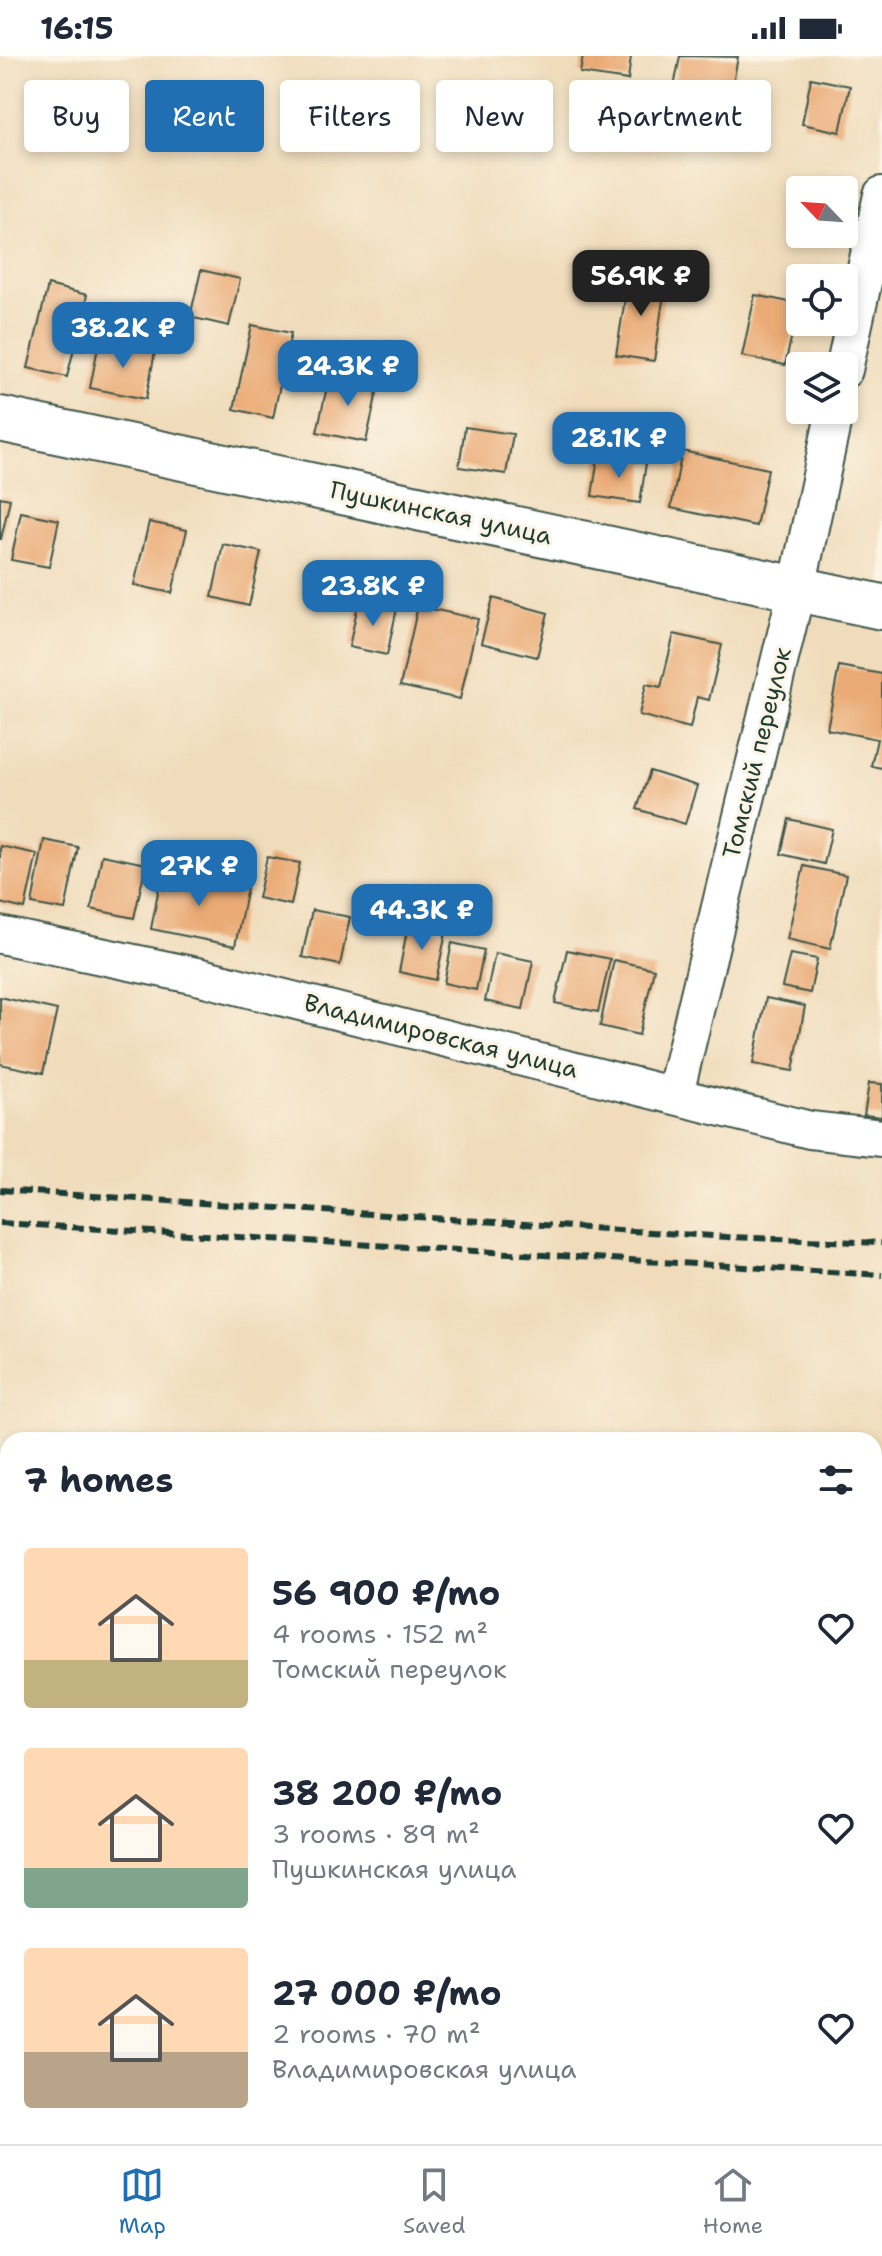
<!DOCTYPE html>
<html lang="en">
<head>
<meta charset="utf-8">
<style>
  body { margin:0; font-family:"Shantell Sans",sans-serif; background:#f2f2f3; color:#1f2937; height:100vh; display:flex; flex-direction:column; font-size:30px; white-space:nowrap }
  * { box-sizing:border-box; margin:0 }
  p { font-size:26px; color:#747a83 }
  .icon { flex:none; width:44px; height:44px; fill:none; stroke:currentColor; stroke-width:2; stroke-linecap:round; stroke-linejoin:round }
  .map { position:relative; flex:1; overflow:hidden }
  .side { position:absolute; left:0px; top:1376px; width:882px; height:712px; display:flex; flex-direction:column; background:#fff; border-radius:24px 24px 0 0; box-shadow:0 4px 12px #0003 }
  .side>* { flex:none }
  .guide { position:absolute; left:24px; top:24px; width:834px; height:72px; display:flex; gap:16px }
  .needle { width:52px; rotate:295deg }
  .controls { position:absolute; left:786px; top:120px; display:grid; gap:16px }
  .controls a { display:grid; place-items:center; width:72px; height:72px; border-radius:8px; background:#fff; box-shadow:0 4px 12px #0003; font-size:40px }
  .price { position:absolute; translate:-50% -68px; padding:0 18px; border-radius:16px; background:#1f6fb2; color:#fff; font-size:26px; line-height:52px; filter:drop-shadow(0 2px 4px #0008) }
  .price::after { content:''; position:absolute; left:50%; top:48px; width:24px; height:18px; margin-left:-12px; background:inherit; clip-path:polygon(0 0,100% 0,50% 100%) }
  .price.active { background:#222; color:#fff }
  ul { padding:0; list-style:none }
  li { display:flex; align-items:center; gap:24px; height:200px; padding:0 24px }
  li span { display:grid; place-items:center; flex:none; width:224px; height:160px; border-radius:8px; color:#555 }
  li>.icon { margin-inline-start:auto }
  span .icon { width:96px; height:96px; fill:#fffc; stroke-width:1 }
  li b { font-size:34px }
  h2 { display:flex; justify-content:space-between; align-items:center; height:96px; padding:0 24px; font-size:34px }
  .tag { padding:0 28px; border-radius:8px; background:#fff; box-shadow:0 4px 12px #0003; font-size:28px; line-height:72px }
  .tag.active { background:#1f6fb2; color:#fff }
  .status { display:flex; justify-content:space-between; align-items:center; height:56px; padding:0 40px; background:#fff; direction:ltr }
  .status svg { height:22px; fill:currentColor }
  .tabs { display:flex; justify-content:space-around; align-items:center; height:112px; border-top:2px solid #e0e1e3; background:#fff; font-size:22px; color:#747a83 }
  .tabs a { display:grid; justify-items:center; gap:4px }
  .tabs .active { color:#1f6fb2 }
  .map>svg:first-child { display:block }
</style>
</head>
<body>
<div class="status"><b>16:15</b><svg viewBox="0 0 49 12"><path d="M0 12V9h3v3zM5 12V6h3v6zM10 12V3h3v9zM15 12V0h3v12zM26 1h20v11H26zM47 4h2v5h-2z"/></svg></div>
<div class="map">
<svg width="882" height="2088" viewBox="0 0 882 2088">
  <rect width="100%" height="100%" fill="#fcf5e5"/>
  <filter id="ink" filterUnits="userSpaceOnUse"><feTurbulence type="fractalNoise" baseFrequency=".0125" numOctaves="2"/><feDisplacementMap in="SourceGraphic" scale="16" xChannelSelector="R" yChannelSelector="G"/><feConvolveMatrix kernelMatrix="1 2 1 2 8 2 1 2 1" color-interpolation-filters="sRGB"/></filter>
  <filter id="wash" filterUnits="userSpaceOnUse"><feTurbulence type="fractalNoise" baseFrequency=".006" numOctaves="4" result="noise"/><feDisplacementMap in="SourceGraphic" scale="32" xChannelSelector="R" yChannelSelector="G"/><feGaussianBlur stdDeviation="1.8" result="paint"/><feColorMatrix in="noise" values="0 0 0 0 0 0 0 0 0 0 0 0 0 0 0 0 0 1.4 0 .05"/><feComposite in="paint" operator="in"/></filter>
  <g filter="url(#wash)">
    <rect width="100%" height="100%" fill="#f0dcbb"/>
    <g id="blocks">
      <!-- building -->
      <g fill="#eaaa74">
        <path d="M583 0H631L628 24 580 17Z"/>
        <path d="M680 0 738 1 729 48 673 36Z"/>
        <path d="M811 22 850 30 840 76 802 68Z"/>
        <path d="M201 214 240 223 229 270 190 261Z"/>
        <path d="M629 218 666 224 654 305 616 299Z"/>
        <path d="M48 229 87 239 67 321 28 312Z"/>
        <path d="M755 239 799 248 785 309 742 300Z"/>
        <path d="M252 269 291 277 273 362 234 353Z"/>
        <path d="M99 286 155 296 146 343 90 332Z"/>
        <path d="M330 317 379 327 366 386 317 376Z"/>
        <path d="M465 371 513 378 506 418 459 411Z"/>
        <path d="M682 395 768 413 756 470 671 452Z"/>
        <path d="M598 401 646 407 640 447 592 440Z"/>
        <path d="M0 441 10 443 1 483H0Z"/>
        <path d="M21 456 59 464 49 511 11 504Z"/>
        <path d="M149 466 187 474 172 537 134 529Z"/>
        <path d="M223 488 261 496 249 550 212 541Z"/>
        <path d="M493 542 548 557 537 601 481 587Z"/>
        <path d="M359 544 397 552 387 599 349 591Z"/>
        <path d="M418 550 478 563 460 643 400 630Z"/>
        <path d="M674 578 722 589 709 644 697 641 690 672 639 659 646 628 661 631Z"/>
        <path d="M839 610 882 618V712L871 710 877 683 827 673Z"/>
        <path d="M650 715 697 730 685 768 637 753Z"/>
        <path d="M789 763 832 773 824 808 781 798Z"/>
        <path d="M44 784 78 791 65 854 32 848Z"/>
        <path d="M0 790 37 798 25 853 0 847Z"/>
        <path d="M102 799 146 808 134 862 91 853Z"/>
        <path d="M267 801 300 807 291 849 258 842Z"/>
        <path d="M804 810 846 819 830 893 787 883Z"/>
        <path d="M162 815 247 832 235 890 151 873Z"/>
        <path d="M312 854 350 861 340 909 302 901Z"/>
        <path d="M408 869 446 877 436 924 399 916Z"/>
        <path d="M452 887 484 894 476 934 444 927Z"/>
        <path d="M567 894 610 903 598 956 555 947Z"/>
        <path d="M495 897 533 905 523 953 485 945Z"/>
        <path d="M790 898 817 903 810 937 782 931Z"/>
        <path d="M614 904 654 913 639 979 600 970Z"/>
        <path d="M0 941 57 954 43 1017 0 1008Z"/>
        <path d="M766 942 805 950 793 1015 753 1008Z"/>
        <path d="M869 1027 882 1028V1061L864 1059Z"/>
        <path d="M881 1536H882V1638L874 1636V1565Z"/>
        <path d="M0 1935 8 1937V1988L0 1987Z"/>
        <path d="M874 1952 882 1954V2019L874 2016Z"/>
        <path d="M0 2035 8 2036V2080H30L29 2088H0Z"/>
        <path d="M274 2080H342L340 2088H272Z"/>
      </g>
    </g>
  </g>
  <g filter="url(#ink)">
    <use href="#blocks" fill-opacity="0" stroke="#3e5548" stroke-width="2"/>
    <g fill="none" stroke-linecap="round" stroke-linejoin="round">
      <!-- service casing -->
      <g stroke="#3e5548" stroke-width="22">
        <path id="service" d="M198 2088 199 2080"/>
      </g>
      <!-- minor casing -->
      <g stroke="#3e5548" stroke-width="40">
        <g id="minor">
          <path d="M844 314 882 139"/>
          <path d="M0 879 197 920 810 1074 882 1082"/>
          <path d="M675 1038 797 532 835 354"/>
        </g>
      </g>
      <!-- tertiary casing -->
      <g stroke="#3e5548" stroke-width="48">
        <path id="tertiary" d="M0 363 882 551"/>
      </g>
      <!-- secondary casing -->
      <g stroke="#3e5548" stroke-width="48">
        <g id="secondary">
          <path d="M0 1683 8 1685"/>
          <path d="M874 1869 882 1871"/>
        </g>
      </g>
      <!-- service -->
      <use href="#service" stroke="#fff" stroke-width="18"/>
      <!-- minor -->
      <use href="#minor" stroke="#fff" stroke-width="36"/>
      <!-- tertiary -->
      <use href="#tertiary" stroke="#fff" stroke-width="44"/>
      <!-- secondary -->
      <use href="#secondary" stroke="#ffe4c6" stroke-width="44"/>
      <!-- rail -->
      <g stroke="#1f3d34" stroke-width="6" stroke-dasharray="12 6" stroke-linecap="butt">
        <path d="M0 1134 727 1181 882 1187"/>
        <path d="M0 1167 882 1219"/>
      </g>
    </g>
  </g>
  <g text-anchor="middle" stroke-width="6" stroke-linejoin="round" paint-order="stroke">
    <!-- street labels -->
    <g font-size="24" fill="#1f3d34" stroke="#fcf5e5">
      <text transform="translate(441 457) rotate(12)" y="8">Пушкинская улица</text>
      <text transform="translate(757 697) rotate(-76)" y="8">Томский переулок</text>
      <text transform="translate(441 980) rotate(14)" y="8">Владимировская улица</text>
    </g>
  </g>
</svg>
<div class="controls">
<a><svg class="needle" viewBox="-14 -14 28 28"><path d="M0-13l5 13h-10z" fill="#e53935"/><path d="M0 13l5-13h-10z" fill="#747a83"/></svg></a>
<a><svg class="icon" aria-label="locate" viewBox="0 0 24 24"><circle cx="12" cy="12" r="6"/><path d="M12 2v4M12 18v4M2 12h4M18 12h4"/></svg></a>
<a><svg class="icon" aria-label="layers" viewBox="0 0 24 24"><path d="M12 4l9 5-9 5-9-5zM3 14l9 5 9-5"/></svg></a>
</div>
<b class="price active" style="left:641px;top:262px">56.9K ₽</b>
<b class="price" style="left:123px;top:314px">38.2K ₽</b>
<b class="price" style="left:348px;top:352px">24.3K ₽</b>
<b class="price" style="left:619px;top:424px">28.1K ₽</b>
<b class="price" style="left:373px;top:572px">23.8K ₽</b>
<b class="price" style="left:199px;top:852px">27K ₽</b>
<b class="price" style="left:422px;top:896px">44.3K ₽</b>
<div class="guide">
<a class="tag">Buy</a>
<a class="tag active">Rent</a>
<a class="tag">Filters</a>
<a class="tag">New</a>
<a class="tag">Apartment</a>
</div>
<section class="side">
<h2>7 homes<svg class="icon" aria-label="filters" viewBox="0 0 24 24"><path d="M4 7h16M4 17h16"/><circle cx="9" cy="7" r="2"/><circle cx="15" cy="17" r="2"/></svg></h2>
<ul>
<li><span style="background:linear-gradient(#ffd9b3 70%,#c2b280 0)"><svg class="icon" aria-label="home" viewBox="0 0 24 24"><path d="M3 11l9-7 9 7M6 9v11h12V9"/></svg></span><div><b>56 900 ₽/mo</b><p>4 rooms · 152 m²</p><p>Томский переулок</p></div><svg class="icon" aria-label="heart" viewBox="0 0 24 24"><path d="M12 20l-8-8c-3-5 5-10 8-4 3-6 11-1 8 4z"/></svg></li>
<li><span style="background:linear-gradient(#ffd9b3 75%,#7fa58c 0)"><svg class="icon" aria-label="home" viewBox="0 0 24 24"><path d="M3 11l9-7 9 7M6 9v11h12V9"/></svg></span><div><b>38 200 ₽/mo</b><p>3 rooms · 89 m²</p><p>Пушкинская улица</p></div><svg class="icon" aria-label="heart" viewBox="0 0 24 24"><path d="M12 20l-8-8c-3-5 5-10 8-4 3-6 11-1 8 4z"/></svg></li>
<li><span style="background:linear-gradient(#ffd9b3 65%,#b9a48a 0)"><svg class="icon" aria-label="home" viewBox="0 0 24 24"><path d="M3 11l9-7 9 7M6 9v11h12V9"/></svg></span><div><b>27 000 ₽/mo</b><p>2 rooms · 70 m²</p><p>Владимировская улица</p></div><svg class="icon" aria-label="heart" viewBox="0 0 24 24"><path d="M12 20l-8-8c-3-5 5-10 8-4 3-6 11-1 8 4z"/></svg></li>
</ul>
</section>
</div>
<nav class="tabs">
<a class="active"><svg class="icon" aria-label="map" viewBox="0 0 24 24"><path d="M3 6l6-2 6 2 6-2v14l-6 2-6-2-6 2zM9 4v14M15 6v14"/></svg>Map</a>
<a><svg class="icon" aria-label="saved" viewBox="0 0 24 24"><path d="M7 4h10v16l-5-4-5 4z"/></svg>Saved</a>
<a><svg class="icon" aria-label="home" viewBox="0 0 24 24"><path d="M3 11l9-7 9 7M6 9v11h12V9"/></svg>Home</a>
</nav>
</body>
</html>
